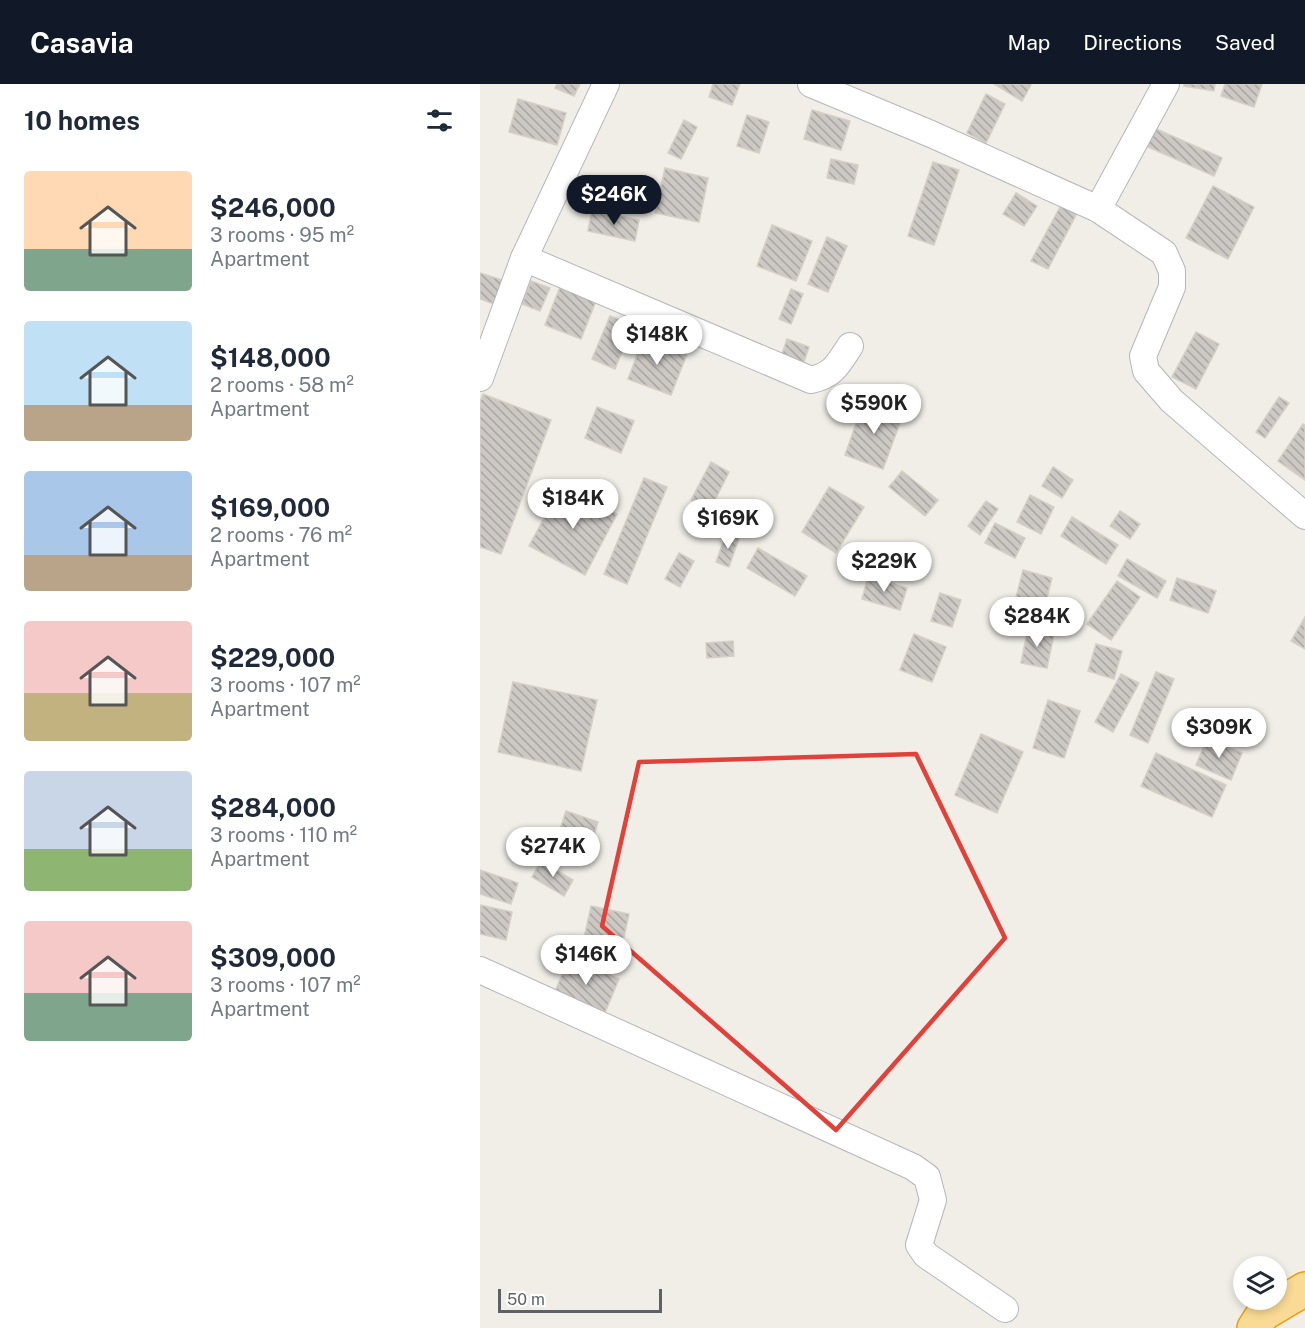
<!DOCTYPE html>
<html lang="en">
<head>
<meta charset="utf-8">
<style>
  body { margin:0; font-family:"Public Sans",sans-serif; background:#f2f2f3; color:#1f2937; height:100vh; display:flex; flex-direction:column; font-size:22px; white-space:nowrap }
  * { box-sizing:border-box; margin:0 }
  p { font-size:20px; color:#747a83 }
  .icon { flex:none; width:33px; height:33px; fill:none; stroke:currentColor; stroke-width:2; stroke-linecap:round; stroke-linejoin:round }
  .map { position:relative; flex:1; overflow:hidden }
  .side { display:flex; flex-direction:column; background:#fff; width:480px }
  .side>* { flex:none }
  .fabs { position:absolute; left:753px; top:1172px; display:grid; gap:12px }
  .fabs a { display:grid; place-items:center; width:54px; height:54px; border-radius:50%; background:#fff; box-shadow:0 3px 9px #0003; font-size:30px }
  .scale { position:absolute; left:18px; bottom:15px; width:164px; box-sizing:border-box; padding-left:6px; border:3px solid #5e6267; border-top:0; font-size:16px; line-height:21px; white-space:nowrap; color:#5e6267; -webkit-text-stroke:4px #fff; paint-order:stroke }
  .price { position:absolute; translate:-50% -51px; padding:0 14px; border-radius:21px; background:#fff; color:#222; font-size:20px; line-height:39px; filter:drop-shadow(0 2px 3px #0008) }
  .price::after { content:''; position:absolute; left:50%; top:36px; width:18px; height:14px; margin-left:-9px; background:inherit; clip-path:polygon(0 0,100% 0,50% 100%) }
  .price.on { background:#111827; color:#fff }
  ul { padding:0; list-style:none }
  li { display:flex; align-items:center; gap:18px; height:150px; padding:0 24px }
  li span { display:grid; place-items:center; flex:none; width:168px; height:120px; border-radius:6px; color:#555 }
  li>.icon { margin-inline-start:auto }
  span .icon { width:72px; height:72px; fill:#fffc; stroke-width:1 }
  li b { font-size:26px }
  h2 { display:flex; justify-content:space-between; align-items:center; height:72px; padding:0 24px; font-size:26px }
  header { display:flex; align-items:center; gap:36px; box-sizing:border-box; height:84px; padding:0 30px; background:#111827; color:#fff }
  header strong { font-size:28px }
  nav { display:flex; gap:33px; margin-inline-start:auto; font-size:21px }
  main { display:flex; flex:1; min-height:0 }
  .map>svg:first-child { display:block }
</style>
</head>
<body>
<header>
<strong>Casavia</strong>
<nav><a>Map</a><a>Directions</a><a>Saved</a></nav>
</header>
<main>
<section class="side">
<h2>10 homes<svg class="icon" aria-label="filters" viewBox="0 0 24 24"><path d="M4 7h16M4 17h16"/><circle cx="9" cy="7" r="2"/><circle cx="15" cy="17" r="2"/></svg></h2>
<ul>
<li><span style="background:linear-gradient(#ffd9b3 65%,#7fa58c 0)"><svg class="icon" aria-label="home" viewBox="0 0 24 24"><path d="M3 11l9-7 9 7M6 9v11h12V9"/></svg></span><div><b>$246,000</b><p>3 rooms · 95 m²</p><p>Apartment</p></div></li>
<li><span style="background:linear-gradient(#bfe0f5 70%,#b9a48a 0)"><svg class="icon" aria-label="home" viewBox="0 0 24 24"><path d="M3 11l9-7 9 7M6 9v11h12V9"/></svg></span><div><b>$148,000</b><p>2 rooms · 58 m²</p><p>Apartment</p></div></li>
<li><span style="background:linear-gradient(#a9c7e8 70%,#b9a48a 0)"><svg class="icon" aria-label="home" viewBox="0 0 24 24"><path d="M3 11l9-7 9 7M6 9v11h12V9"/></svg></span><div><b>$169,000</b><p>2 rooms · 76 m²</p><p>Apartment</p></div></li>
<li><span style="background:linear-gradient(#f6c9c9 60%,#c2b280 0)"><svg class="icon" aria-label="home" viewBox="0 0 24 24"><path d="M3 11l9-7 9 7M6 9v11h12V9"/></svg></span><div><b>$229,000</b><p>3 rooms · 107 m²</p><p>Apartment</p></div></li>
<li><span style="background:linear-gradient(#c9d6e8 65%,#8fb573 0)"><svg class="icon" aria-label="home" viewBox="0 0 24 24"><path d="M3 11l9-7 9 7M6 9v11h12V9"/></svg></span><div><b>$284,000</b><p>3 rooms · 110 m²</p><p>Apartment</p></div></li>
<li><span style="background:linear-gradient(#f6c9c9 60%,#7fa58c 0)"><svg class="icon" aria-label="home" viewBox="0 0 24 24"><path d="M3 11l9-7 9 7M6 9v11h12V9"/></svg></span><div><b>$309,000</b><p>3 rooms · 107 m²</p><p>Apartment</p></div></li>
</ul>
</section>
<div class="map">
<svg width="825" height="1244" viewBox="0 0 825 1244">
  <defs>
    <pattern id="building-back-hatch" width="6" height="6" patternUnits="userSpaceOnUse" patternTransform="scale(1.5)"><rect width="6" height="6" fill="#ccc8c4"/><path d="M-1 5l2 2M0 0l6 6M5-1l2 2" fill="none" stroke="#a9a6a3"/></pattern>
  </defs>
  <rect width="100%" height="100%" fill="#f0eee7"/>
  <!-- building -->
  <g fill="url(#building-back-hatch)" stroke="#d5cfc5" stroke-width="1.5">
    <path d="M77 0H100L94 12 75 4Z"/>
    <path d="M233 0H260L252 21 229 13Z"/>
    <path d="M514 0H550L551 1 542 17Z"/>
    <path d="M704 0H735L734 7 704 2Z"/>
    <path d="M745 0H782L774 23 741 12Z"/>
    <path d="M506 10 525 20 506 59 487 49Z"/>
    <path d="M38 15 86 29 77 61 29 48Z"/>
    <path d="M332 26 370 37 361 66 324 55Z"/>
    <path d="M267 31 289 38 279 69 257 62Z"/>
    <path d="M204 36 217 43 201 75 188 69Z"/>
    <path d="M674 44 742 74 734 92 666 62Z"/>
    <path d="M351 75 378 81 374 100 347 94Z"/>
    <path d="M453 78 479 86 454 161 428 152Z"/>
    <path d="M185 84 228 94 219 138 175 129Z"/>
    <path d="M733 102 774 123 748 175 706 154Z"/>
    <path d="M536 109 557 122 544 142 523 130Z"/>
    <path d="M581 121 597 129 568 185 551 177Z"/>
    <path d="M112 126 159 136 155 157 108 147Z"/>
    <path d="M292 141 332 157 316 197 277 182Z"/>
    <path d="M347 153 367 162 348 208 328 200Z"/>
    <path d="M0 189 22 196 14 220 0 215Z"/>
    <path d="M51 197 70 204 60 227 42 220Z"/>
    <path d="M80 203 116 217 101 255 65 241Z"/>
    <path d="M311 205 323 210 311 240 299 235Z"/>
    <path d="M130 232 153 241 135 285 112 275Z"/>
    <path d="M716 248 739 260 716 305 692 293Z"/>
    <path d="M164 253 207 270 191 311 148 295Z"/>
    <path d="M307 255 329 263 323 281 301 273Z"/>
    <path d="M3 310 71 336 21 470 0 463V318Z"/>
    <path d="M799 313 809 319 785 354 776 348Z"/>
    <path d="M384 317 423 331 403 385 365 371Z"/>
    <path d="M117 323 154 337 141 369 105 354Z"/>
    <path d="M823 340 825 341V396L798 377Z"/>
    <path d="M231 378 249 388 230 426 211 416Z"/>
    <path d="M573 383 593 396 582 414 562 402Z"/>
    <path d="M422 387 458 416 445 432 409 403Z"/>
    <path d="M164 394 187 403 147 500 124 490Z"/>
    <path d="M82 401 137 430 105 491 49 462Z"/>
    <path d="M349 403 384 423 356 469 322 448Z"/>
    <path d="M550 411 574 423 561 450 537 438Z"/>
    <path d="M506 417 518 425 500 451 488 442Z"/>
    <path d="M640 427 660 440 650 455 630 442Z"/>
    <path d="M592 433 638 461 626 480 581 452Z"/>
    <path d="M515 439 545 454 535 474 505 459Z"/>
    <path d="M246 450 259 454 249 483 236 478Z"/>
    <path d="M278 464 327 492 315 512 267 484Z"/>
    <path d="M199 469 214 477 200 503 185 495Z"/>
    <path d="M647 475 686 497 677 514 638 492Z"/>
    <path d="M543 486 572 494 560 541 531 533Z"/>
    <path d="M388 492 427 504 420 526 382 515Z"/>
    <path d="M697 494 736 507 728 529 690 516Z"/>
    <path d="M637 497 660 513 631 556 607 540Z"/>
    <path d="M460 509 481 516 472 543 451 537Z"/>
    <path d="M825 533V565L811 557Z"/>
    <path d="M548 544 574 550 567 584 541 579Z"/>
    <path d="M434 550 466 563 452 598 420 586Z"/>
    <path d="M253 557 254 572 227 574 226 559Z"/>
    <path d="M616 560 642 567 634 595 608 587Z"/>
    <path d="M676 588 694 595 668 659 650 651Z"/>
    <path d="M641 590 659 599 633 648 615 638Z"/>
    <path d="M33 598 117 616 101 687 18 668Z"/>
    <path d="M568 616 600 627 584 674 553 664Z"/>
    <path d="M501 650 543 668 517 729 475 711Z"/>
    <path d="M727 655 762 669 751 696 716 681Z"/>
    <path d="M676 669 746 701 732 733 661 702Z"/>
    <path d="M86 727 118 738 108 772 75 761Z"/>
    <path d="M61 777 93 796 84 812 52 793Z"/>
    <path d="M0 786 38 799 31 820 0 810Z"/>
    <path d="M0 821 32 828 26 856 0 850Z"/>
    <path d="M111 822 149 830 141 867 103 859Z"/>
    <path d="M89 874 139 895 124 931 74 910Z"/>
  </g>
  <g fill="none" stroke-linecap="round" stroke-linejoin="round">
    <!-- street casing -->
    <g stroke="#b4b7bb" stroke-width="28">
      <g id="street">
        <path d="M331 0 451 50 618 125 684 169 692 187V203L663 272 666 287 692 317 825 432"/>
        <path d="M618 125 686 0"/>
        <path d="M44 174 331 296C354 291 358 280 370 262"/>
        <path d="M0 294 44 174 126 0"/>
        <path d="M0 886 433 1083 447 1093 453 1116 439 1161 446 1171 525 1225"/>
      </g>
    </g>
    <!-- highway casing -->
    <g stroke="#ee9c09" stroke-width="36">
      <path id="highway" d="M774 1244 783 1230 825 1205"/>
    </g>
    <!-- street -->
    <use href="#street" stroke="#fff" stroke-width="26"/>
    <!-- highway -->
    <use href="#highway" stroke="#f9db95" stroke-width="33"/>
  </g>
  <!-- marked area -->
  <path fill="none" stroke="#e3403a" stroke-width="4.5" stroke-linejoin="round" d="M436 670 525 854 356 1046 122 842 159 678Z"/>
</svg>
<div class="fabs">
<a><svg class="icon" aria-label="layers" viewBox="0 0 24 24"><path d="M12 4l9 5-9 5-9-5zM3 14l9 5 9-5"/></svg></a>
</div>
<div class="scale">50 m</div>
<b class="price on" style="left:134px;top:142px">$246K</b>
<b class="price" style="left:177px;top:282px">$148K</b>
<b class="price" style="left:394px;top:351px">$590K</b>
<b class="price" style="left:93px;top:446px">$184K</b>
<b class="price" style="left:248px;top:466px">$169K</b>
<b class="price" style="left:404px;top:509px">$229K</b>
<b class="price" style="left:557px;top:564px">$284K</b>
<b class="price" style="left:739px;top:675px">$309K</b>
<b class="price" style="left:73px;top:794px">$274K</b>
<b class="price" style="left:106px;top:902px">$146K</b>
</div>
</main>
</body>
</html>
